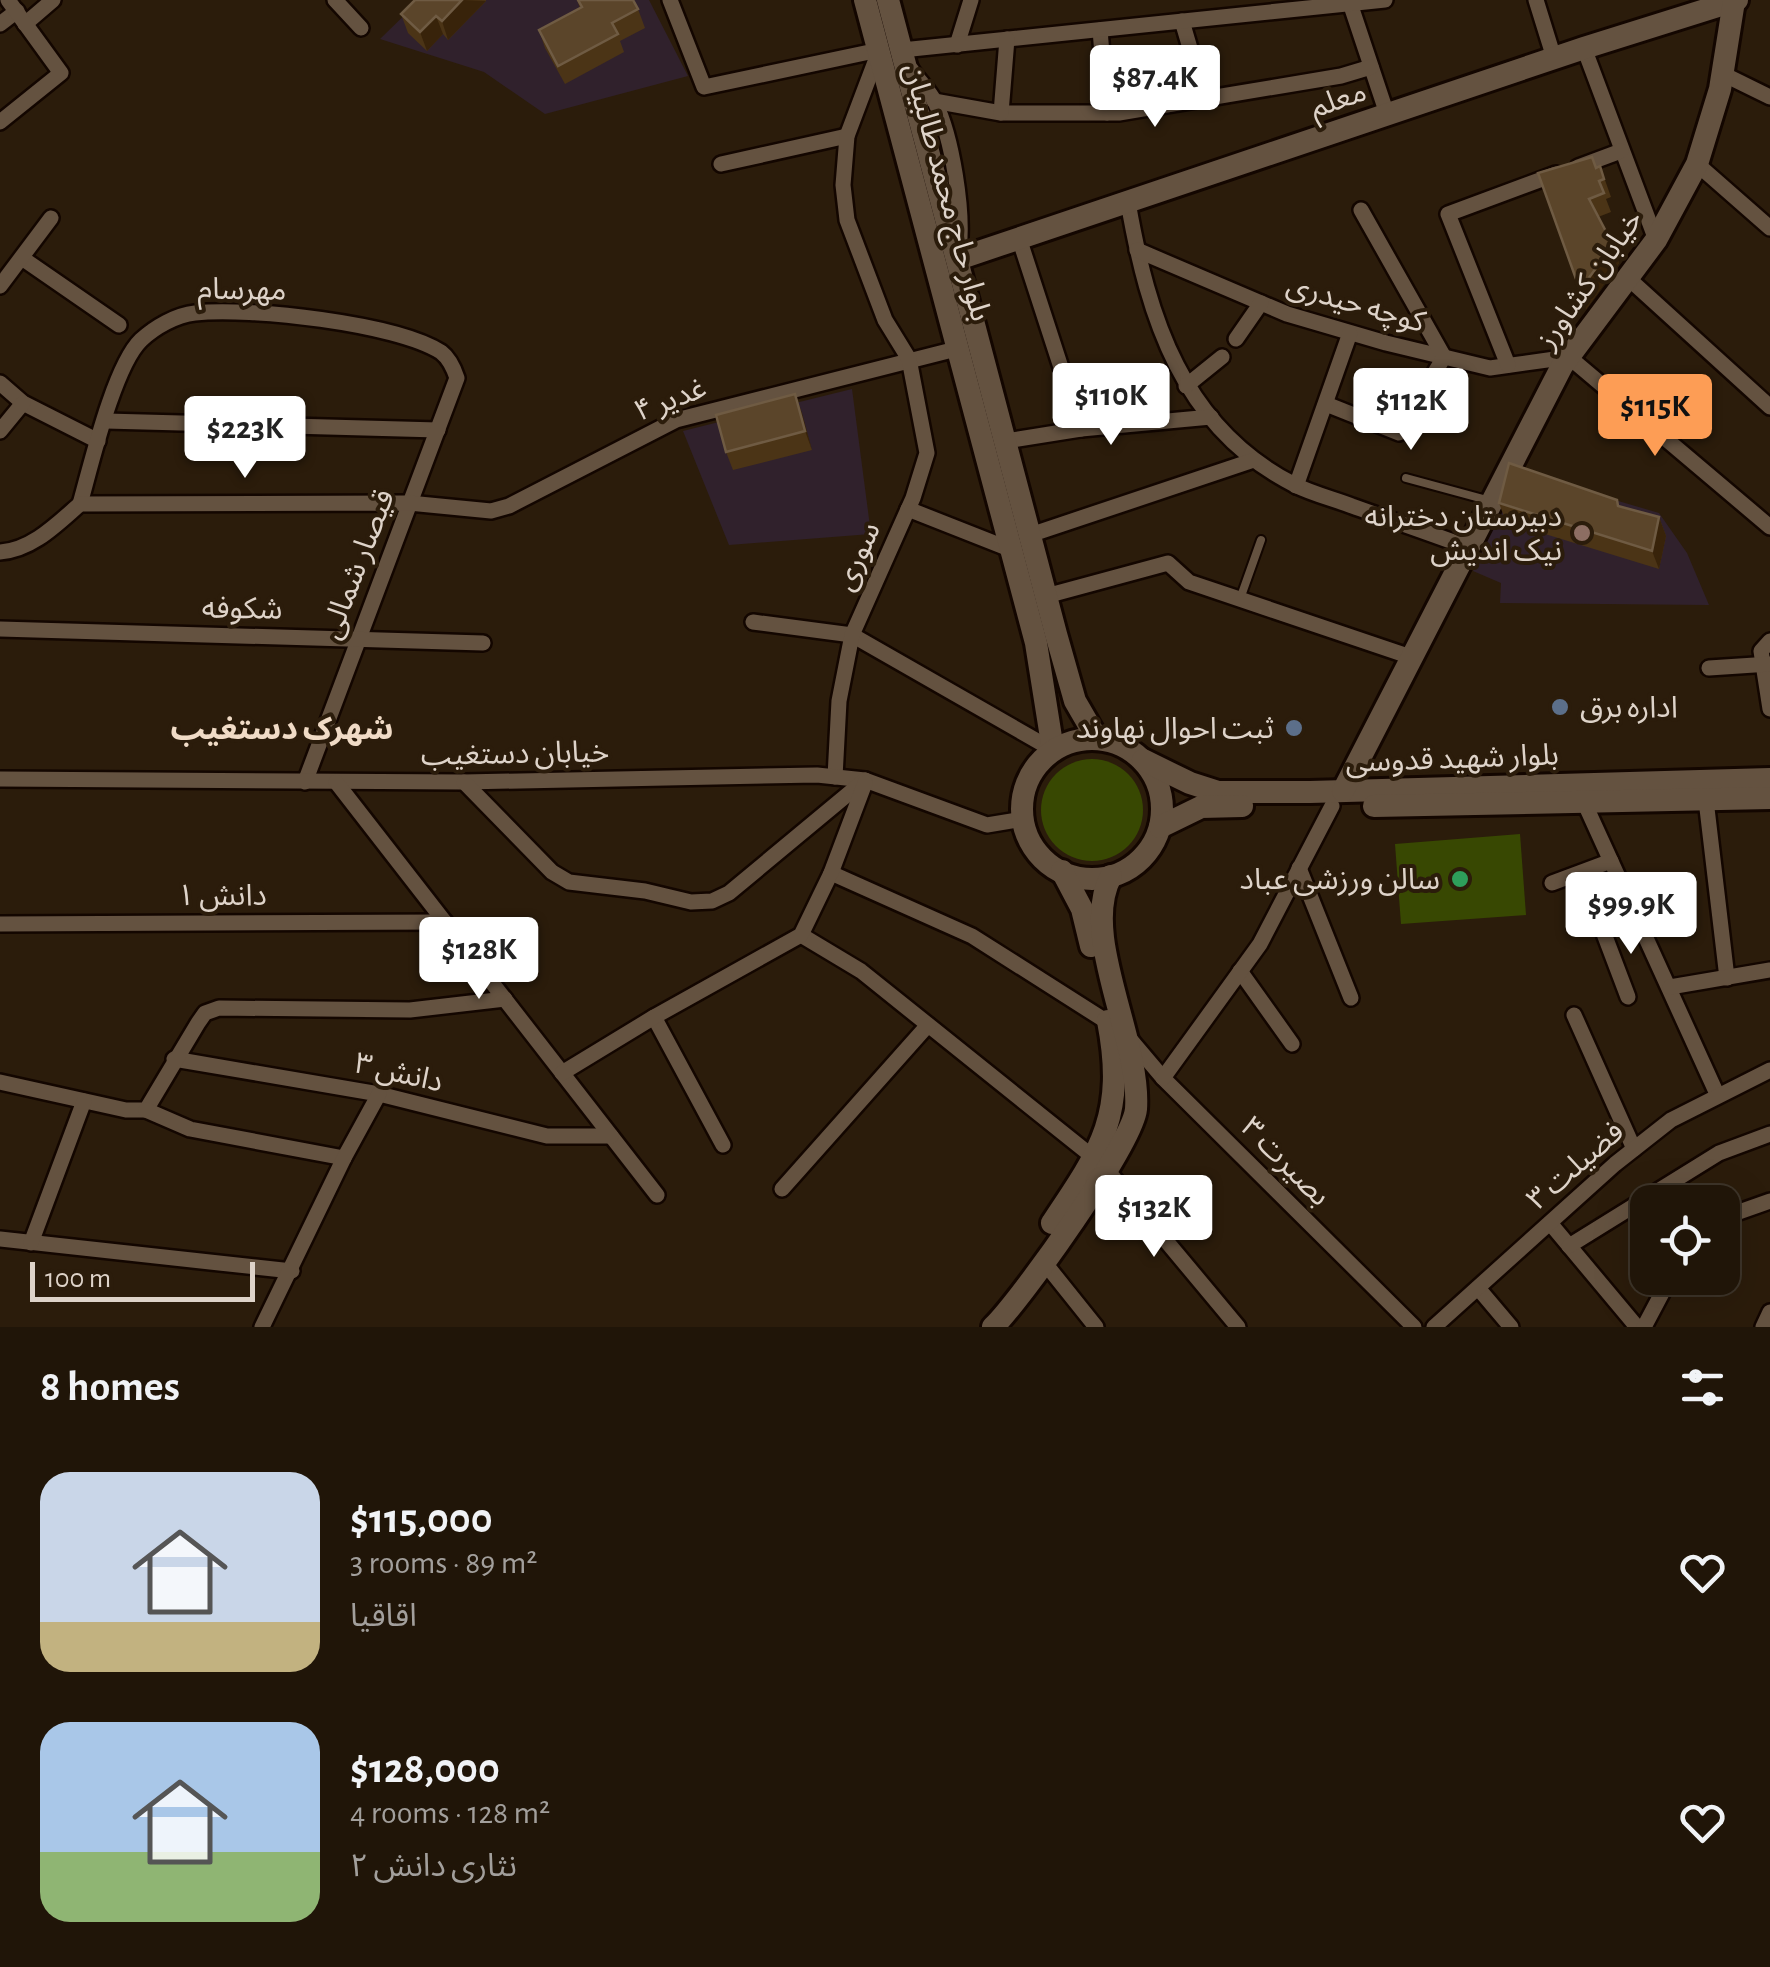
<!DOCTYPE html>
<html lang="en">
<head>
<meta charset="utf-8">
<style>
  body { margin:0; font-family:"Alegreya Sans","Noto Sans Arabic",sans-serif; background:#281e12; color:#f1f3f6; height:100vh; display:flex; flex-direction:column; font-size:38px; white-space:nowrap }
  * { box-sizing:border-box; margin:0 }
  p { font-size:32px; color:#a29f9c }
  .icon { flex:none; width:55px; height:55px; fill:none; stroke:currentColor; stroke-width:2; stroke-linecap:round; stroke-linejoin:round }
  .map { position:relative; height:1327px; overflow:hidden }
  .sheet { display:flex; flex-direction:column; background:#201508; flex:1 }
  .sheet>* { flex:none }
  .buttons { position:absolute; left:1630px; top:1185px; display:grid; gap:20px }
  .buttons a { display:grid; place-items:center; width:110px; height:110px; border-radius:20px; background:#201508; box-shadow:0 10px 40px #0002,0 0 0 2px #3d3429; font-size:50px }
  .scale { position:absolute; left:30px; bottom:25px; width:225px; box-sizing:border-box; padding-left:10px; border:5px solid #ded3c9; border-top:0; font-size:28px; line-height:35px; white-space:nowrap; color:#ded3c9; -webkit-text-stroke:8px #2b1c0b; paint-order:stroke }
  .price { position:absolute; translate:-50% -85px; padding:0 22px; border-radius:10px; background:#fff; color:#222; font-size:32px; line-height:65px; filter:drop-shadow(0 2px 5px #0008) }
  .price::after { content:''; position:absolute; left:50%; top:60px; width:30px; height:22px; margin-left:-15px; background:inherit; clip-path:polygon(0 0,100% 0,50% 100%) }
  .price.selected { background:#fd9d55; color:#111 }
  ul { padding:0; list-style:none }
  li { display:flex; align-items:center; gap:30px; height:250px; padding:0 40px }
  li span { display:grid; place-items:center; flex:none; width:280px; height:200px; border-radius:30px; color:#555 }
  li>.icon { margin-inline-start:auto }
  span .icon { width:120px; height:120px; fill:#fffc; stroke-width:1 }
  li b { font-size:42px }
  h2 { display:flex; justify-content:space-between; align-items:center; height:120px; padding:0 40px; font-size:42px }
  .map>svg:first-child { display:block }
</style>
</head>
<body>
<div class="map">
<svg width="1770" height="1327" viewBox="0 0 1770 1327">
  <rect width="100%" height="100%" fill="#2b1c0b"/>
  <!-- education -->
  <g fill="#30212c">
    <path d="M420 0H649L688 76 545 114 484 72 380 39Z"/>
    <path d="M852 389 871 534 729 545 683 431Z"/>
    <path d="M1520 472 1659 513 1687 553 1709 605 1500 603 1501 583 1473 571Z"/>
  </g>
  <!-- green -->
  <g fill="#384802">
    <circle cx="1092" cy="810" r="51"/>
    <path d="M1520 834 1526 915 1401 924 1395 844Z"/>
  </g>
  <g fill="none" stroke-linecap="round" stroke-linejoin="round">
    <!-- lane casing -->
    <g stroke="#130600" stroke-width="12">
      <g id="lane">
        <path d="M1406 478 1487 500"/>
        <path d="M1240 599 1261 540"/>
      </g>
    </g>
    <!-- street casing -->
    <g stroke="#130600" stroke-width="20">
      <g id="street">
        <path d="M335 0 361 28"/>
        <path d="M670 0 704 87 879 50"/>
        <path d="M1349 0 1387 114"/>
        <path d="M1536 0 1554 58"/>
        <path d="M1182 21 1205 99"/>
        <path d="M0 24 17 11"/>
        <path d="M25 24 53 0"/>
        <path d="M1100 30 1107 113"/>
        <path d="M957 45 971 0"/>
        <path d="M1584 48 1656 240"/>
        <path d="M902 50 1385 0"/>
        <path d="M911 69C918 80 929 90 935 102 952 137 964 211 959 250"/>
        <path d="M1723 74 1770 97"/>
        <path d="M934 101 1001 113H1119L1341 76 1371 67"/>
        <path d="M1001 113 1007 39"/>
        <path d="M0 122 61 73 8 0"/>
        <path d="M721 164 847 136"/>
        <path d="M1697 164 1770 228"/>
        <path d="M1578 167 1621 151"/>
        <path d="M1128 202C1148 317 1182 428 1295 485 1313 494 1334 499 1352 506 1391 520 1429 533 1467 547"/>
        <path d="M1019 238 1081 429"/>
        <path d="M1137 250 1287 314 1386 343 1490 368 1569 357 1770 527"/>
        <path d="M22 258 119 325"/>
        <path d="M1628 278 1770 407"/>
        <path d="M0 286 51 218"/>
        <path d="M1236 339 1261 303"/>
        <path d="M1508 365 1448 214 1556 174"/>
        <path d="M0 383 23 403 98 441"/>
        <path d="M1186 386 1222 357"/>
        <path d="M1326 404 1399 433 1444 357 1361 210"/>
        <path d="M106 421 438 430"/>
        <path d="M0 431 23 403"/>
        <path d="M1006 441 1081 429 1211 417"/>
        <path d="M1296 486 1350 333"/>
        <path d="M80 504C91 465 114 366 141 340 155 327 176 315 195 313 249 307 395 323 441 352 449 358 454 369 457 378L305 782"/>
        <path d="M908 509 1012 550"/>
        <path d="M1030 535 1254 460"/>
        <path d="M0 552C32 550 57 524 80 504L409 503 491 511 509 506 676 420 960 348"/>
        <path d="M1046 596 1168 563 1189 582 1411 657"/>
        <path d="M753 622 852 635 1053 750"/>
        <path d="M0 629 483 643"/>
        <path d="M1770 641 1761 651 1770 709"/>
        <path d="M1709 668 1770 664"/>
        <path d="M835 777 839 701 852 635 913 498 927 453 909 359 885 320 847 220 843 185 847 136 878 54"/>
        <path d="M0 779 464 782 817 775 865 780 987 825 1023 819"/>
        <path d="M336 782 657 1195"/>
        <path d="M464 782 552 872 569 882 645 891 691 902 712 901 729 893 865 780"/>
        <path d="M1706 800 1727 978"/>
        <path d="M1584 802 1717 1094"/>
        <path d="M1299 868 1351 998"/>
        <path d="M831 873 972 936 1112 1025"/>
        <path d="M1581 873 1628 997"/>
        <path d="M1552 883 1611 861"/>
        <path d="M0 924 445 922"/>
        <path d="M801 935 861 971 1093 1157"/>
        <path d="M1240 971 1292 1044"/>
        <path d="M1670 987 1770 970"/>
        <path d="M1574 1015 1634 1149"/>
        <path d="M654 1017 723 1145"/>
        <path d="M1130 1039 1163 1078 1414 1327"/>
        <path d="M174 1059 379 1094 547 1136H611"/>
        <path d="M562 1073 654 1017 801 935 831 873 865 783"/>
        <path d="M1163 1078 1260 944 1332 806"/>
        <path d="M0 1082 126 1110H146L198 1023 205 1013 219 1008 410 1010 505 999"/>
        <path d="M146 1110 190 1129 344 1158"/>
        <path d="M1107 1170 1238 1327"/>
        <path d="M782 1189 928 1025"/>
        <path d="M1722 1218 1770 1201"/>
        <path d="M1550 1223 1637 1327"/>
        <path d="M0 1239 292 1271"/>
        <path d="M31 1243 84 1101"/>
        <path d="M1569 1246 1719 1153 1770 1134"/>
        <path d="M1044 1262 1096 1327"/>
        <path d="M1478 1288 1511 1327"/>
        <path d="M262 1327 344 1158 379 1094"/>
        <path d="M1434 1327 1615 1164 1671 1120 1770 1070"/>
        <path d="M1644 1327 1670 1278"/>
        <path d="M1763 1327 1770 1312"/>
      </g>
    </g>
    <!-- secondary casing -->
    <g stroke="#130600" stroke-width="28">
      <g id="secondary">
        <path d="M865 0 1036 643 1053 750"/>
        <path d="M888 0 1056 634 1075 701 1097 739"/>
        <path d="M958 259 1584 48 1737 0"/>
        <circle cx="1092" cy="809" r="70"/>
        <path d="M1143 760 1190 783 1218 792H1310L1770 779"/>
        <path d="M1343 791 1562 366 1656 240 1697 164 1720 89 1734 1"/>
        <path d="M1374 806 1770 798"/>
        <path d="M1160 827 1201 807 1242 806"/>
        <path d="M1062 871 1082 909 1091 946"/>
        <path d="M1052 1223C1102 1149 1126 1114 1108 1021"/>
        <path d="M993 1327C1021 1300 1133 1143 1136 1109 1141 1039 1079 936 1111 876"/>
      </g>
    </g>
    <!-- lane -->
    <use href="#lane" stroke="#645240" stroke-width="8"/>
    <!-- street -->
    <use href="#street" stroke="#645240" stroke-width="15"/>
    <!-- secondary -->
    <use href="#secondary" stroke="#645240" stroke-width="22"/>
  </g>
  <!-- wall -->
  <g fill="#4b3416">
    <path d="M415 0H486V1L448 40 443 34 427 51 408 33 401 14Z"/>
    <path d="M577 0 638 9 645 28 620 41 624 52 565 84 545 48 539 30 580 8Z"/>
    <path d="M1600 166 1611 197 1606 199 1611 212 1598 217 1619 263 1586 309 1538 173 1596 168Z"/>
    <path d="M795 394 812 450 733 470 726 452Z"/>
    <path d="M1499 503 1620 507 1659 517 1666 536 1659 569 1506 522Z"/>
  </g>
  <!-- shaded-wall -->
  <g fill="#38230a">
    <path d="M462 0 486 1 448 40 442 21Z"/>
    <path d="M436 16 443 34 427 51 420 32Z"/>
    <path d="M1613 245 1619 263 1586 309 1580 290Z"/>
    <path d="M795 394 802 413 812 450 805 431Z"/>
    <path d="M1659 517 1666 536 1659 569 1652 551Z"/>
  </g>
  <!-- building -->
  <g fill="#5b452a" stroke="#6f5b43" stroke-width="2.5">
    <path d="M415 0H462L442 21 436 16 420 32 401 14Z"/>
    <path d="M578 0H633L638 9 612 23 618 34 558 66 539 30 582 7Z"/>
    <path d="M1592 157 1596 168 1600 166 1604 179 1599 181 1604 193 1589 199 1613 245 1580 290 1538 173Z"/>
    <path d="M795 394 805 431 726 452 716 415Z"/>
    <path d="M1509 463 1617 500 1618 506 1659 517 1652 551 1499 503Z"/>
  </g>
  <!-- markers -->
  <circle fill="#8d6e63" stroke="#2b1c0b" stroke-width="4" cx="1582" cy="533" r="10"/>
  <g fill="#5c6f8a" stroke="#2b1c0b" stroke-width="4">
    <circle cx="1560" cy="707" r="10"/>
    <circle cx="1294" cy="728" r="10"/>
  </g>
  <circle fill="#2e9e5b" stroke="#2b1c0b" stroke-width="4" cx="1460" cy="879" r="10"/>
  <g text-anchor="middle" stroke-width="8" stroke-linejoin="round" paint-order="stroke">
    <!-- street labels -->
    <g font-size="30" fill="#ded3c9" stroke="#2b1c0b">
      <text transform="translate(1338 99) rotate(-19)" y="10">معلم</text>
      <text transform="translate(948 192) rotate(75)" y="10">بلوار حاج محمد طالبیان</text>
      <text transform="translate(1589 279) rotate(-55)" y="10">خیابان کشاورز</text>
      <text transform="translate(242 289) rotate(1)" y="10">مهرسام</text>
      <text transform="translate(1356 303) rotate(16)" y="10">کوچه حیدری</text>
      <text transform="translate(670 399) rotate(-21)" y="10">غدیر ۴</text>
      <text transform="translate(857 556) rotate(-66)" y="10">سوری</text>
      <text transform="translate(357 564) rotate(-69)" y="10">قیصار شمالی</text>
      <text transform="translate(242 608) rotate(1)" y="10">شکوفه</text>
      <text transform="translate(515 753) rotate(-1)" y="10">خیابان دستغیب</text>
      <text transform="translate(1452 758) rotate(-2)" y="10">بلوار شهید قدوسی</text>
      <text x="222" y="905">دانش ۱</text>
      <text transform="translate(399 1072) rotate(13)" y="10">دانش ۳</text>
      <text transform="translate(1286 1161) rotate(45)" y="10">بصیرت ۳</text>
      <text transform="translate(1575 1165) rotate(-41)" y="10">فضیلت ۳</text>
    </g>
    <!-- poi labels -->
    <g font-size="30" fill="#ded3c9" stroke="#2b1c0b" text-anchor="end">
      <text x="1562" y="526">دبیرستان دخترانه<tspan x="1562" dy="34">نیک اندیش</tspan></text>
      <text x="1580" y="717" text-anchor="start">اداره برق</text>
      <text x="1274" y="738">ثبت احوال نهاوند</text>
      <text x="1440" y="889">سالن ورزشی عباد</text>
    </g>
    <!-- neighbourhood labels -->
    <g font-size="32" font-weight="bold" fill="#f0dbc6" stroke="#2b1c0b">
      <text x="282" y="739">شهرک دستغیب</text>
    </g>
  </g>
</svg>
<div class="buttons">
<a><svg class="icon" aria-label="locate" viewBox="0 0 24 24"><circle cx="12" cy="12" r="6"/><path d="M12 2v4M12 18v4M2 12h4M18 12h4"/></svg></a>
</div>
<div class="scale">100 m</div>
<b class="price" style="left:1155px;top:130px">$87.4K</b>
<b class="price" style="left:1111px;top:448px">$110K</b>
<b class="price" style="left:1411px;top:453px">$112K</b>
<b class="price selected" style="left:1655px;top:459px">$115K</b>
<b class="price" style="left:245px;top:481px">$223K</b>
<b class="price" style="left:1631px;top:957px">$99.9K</b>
<b class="price" style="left:479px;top:1002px">$128K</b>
<b class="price" style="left:1154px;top:1260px">$132K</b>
</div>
<section class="sheet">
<h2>8 homes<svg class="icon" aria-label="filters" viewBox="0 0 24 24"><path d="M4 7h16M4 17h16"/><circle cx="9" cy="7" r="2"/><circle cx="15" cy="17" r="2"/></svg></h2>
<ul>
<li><span style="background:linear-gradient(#c9d6e8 75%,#c2b280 0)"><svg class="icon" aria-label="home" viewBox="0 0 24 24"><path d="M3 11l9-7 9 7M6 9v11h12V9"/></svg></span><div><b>$115,000</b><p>3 rooms · 89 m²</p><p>اقاقیا</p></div><svg class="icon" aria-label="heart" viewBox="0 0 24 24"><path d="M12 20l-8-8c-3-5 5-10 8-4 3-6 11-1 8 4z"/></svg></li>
<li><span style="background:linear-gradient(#a9c7e8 65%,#8fb573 0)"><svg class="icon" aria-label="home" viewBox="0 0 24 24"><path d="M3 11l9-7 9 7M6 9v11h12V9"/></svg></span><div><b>$128,000</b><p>4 rooms · 128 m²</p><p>نثاری دانش ۲</p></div><svg class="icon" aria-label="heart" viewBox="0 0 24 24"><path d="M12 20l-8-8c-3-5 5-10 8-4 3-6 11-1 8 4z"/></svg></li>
</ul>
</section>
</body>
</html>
